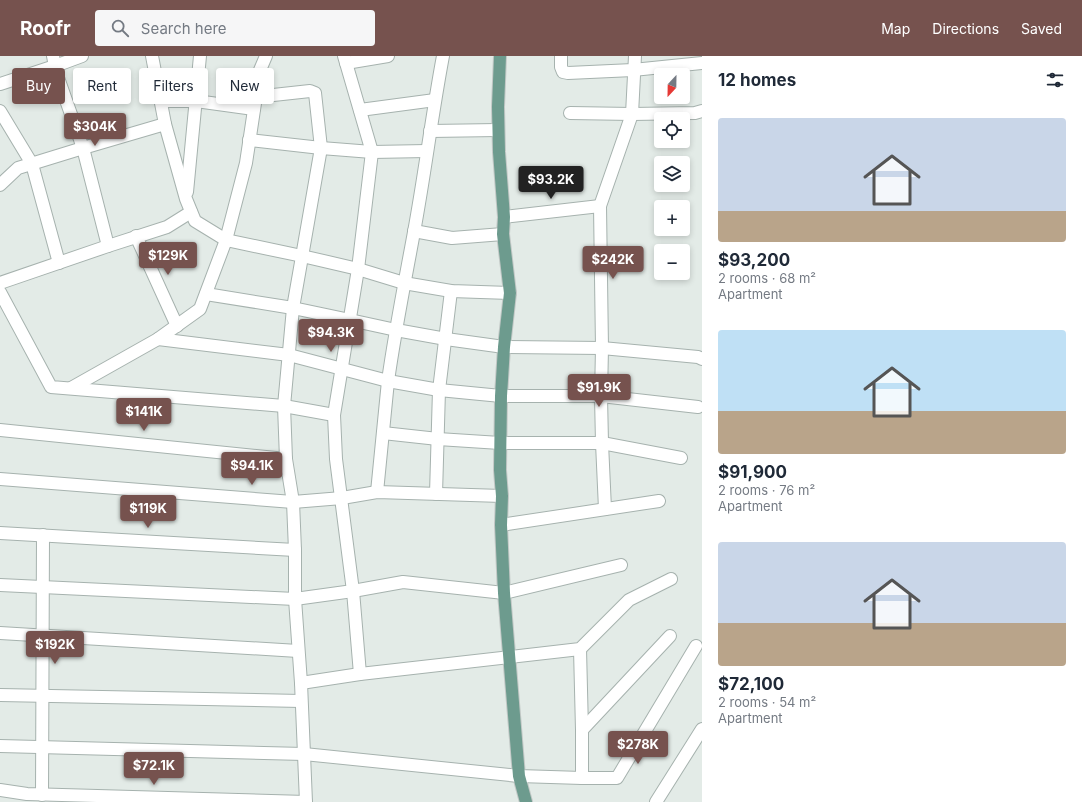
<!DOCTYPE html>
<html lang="en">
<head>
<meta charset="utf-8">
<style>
  body { margin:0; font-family:Inter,sans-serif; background:#f6f6f7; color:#1f2937; height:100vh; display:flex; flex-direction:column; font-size:15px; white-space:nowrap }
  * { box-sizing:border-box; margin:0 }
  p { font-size:13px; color:#747a83 }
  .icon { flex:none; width:22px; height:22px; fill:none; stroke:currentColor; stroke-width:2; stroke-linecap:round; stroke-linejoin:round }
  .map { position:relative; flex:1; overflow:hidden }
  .drawer { display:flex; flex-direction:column; background:#fff; width:380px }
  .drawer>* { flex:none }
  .top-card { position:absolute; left:12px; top:12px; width:380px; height:36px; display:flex; gap:8px }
  .needle { width:26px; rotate:202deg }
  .buttons { position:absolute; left:654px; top:12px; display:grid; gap:8px }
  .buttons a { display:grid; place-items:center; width:36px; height:36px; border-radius:4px; background:#fff; box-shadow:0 2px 6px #0003; font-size:20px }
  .price { position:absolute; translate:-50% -34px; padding:0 9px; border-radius:4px; background:#76524e; color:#fff; font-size:13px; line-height:26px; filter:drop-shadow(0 1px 2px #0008) }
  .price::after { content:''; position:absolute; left:50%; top:24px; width:12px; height:9px; margin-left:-6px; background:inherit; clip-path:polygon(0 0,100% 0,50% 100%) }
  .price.current { background:#222; color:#fff }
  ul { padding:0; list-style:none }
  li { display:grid; align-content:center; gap:8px; height:212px; padding:0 16px }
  li span { display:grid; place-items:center; height:124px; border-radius:4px; color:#555 }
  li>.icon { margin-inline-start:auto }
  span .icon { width:72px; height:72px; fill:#fffc; stroke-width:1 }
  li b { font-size:17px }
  h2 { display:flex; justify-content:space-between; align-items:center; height:48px; padding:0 16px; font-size:17px }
  .pill { padding:0 14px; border-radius:4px; background:#fff; box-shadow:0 2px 6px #0003; font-size:14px; line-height:36px }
  .pill.current { background:#76524e; color:#fff }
  header { display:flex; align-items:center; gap:24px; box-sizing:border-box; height:56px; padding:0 20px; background:#76524e; color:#fff }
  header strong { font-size:19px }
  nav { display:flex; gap:22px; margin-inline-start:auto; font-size:14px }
  .search { width:280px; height:36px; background:#f6f6f7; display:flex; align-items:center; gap:10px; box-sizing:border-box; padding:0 14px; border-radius:4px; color:#747a83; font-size:15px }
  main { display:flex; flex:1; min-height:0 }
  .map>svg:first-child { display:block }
</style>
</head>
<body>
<header>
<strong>Roofr</strong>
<div class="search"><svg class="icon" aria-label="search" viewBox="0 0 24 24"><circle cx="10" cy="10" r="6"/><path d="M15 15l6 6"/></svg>Search here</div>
<nav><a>Map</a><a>Directions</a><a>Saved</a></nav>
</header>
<main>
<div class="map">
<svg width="702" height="746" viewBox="0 0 702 746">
  <rect width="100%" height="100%" fill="#e3ebe7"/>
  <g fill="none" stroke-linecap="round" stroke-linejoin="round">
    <!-- minor casing -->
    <g stroke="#a6b2ae" stroke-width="14">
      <g id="minor">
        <path d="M53 0 56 16 83 92 108 190"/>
        <path d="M152 0 165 68 186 143 195 165 226 184 302 200 358 213 404 227 451 235 510 237"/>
        <path d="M344 0 372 96 358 213 334 359 336 403 353 535 360 618"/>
        <path d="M561 0V11L563 16 568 17 633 14 702 7"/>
        <path d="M346 7 388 0"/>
        <path d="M0 28 55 10 82 0"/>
        <path d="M255 41 310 35 315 37 321 92 293 252 284 350 286 403 293 446 295 494V543L301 627 306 746"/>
        <path d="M161 45H196L254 53"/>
        <path d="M360 54 435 44"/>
        <path d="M0 55 32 108 59 207"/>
        <path d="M570 57 632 58 695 57 702 55"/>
        <path d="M430 75 498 74"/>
        <path d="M249 84 321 92 372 96 427 95"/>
        <path d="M0 129 18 112 83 92 165 68"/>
        <path d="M187 136 200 0"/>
        <path d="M504 161 600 150"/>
        <path d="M414 175 452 182 503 178"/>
        <path d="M136 180 177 270"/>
        <path d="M0 227 108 190 167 171 191 156"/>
        <path d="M0 236 51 331 284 350 334 359"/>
        <path d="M206 238 293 252 350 264 396 274 446 283 504 291 602 292 698 301 702 303"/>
        <path d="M158 283 289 299 388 325 439 334 501 340H601L698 351"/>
        <path d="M71 332 158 283 200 253 226 184 246 107 260 14 266 0"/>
        <path d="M0 374 286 403"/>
        <path d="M383 377 438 383 500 387H602L681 402"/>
        <path d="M0 423 293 446 342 442 377 436 502 440"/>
        <path d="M377 436C381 399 384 362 388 325 395 275 405 225 414 176 425 117 432 58 443 0"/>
        <path d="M436 438 439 334 451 235"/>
        <path d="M605 453 602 387 601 340 602 292 600 150 632 58 635 0"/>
        <path d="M501 469 659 445"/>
        <path d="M0 477 295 494"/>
        <path d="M0 529 295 543 353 535 403 526 504 537 621 509"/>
        <path d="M0 577 298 595"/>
        <path d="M580 593 582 674V722"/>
        <path d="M301 627 360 618 580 593 629 544 671 523"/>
        <path d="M0 639 301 645"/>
        <path d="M582 674 670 580"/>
        <path d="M0 690 304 698 519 720 582 722H617L696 590"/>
        <path d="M0 734 27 738 306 746"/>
        <path d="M42 739 43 479"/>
        <path d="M656 746 702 673"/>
      </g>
    </g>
    <!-- major casing -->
    <g stroke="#c2c8c6" stroke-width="14">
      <path id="major" d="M500 0 498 51 499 96 504 161 503 178 510 237 504 291 501 340 500 414 502 440 501 469 504 537 519 720 526 746"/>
    </g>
    <!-- minor -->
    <use href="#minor" stroke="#fff" stroke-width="12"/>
    <!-- major -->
    <use href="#major" stroke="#6d9b8e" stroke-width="12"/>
  </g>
</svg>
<div class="buttons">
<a><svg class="needle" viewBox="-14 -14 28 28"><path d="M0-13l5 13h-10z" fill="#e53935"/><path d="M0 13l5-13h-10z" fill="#747a83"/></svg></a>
<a><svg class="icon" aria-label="locate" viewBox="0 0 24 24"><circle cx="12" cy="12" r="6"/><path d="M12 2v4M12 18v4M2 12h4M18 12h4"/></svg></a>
<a><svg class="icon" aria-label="layers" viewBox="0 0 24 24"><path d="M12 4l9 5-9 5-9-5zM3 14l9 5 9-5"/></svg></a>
<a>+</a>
<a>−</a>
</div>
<b class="price" style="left:95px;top:91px">$304K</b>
<b class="price current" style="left:551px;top:144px">$93.2K</b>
<b class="price" style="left:168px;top:220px">$129K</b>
<b class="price" style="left:613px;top:224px">$242K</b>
<b class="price" style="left:331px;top:297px">$94.3K</b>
<b class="price" style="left:599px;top:352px">$91.9K</b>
<b class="price" style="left:144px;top:376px">$141K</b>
<b class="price" style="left:252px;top:430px">$94.1K</b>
<b class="price" style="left:148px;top:473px">$119K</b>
<b class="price" style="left:55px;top:609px">$192K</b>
<b class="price" style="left:638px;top:709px">$278K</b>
<b class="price" style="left:154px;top:730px">$72.1K</b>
<div class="top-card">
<a class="pill current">Buy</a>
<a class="pill">Rent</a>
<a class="pill">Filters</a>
<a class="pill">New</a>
</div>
</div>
<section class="drawer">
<h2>12 homes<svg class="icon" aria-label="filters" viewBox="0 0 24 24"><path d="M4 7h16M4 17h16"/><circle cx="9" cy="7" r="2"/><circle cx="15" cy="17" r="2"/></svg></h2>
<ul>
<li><span style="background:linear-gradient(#c9d6e8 75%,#b9a48a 0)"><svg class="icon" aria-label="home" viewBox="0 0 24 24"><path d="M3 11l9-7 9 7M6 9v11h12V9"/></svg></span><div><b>$93,200</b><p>2 rooms · 68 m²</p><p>Apartment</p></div></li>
<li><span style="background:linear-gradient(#bfe0f5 65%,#b9a48a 0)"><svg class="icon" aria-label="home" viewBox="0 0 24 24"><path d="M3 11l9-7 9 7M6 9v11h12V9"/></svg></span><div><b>$91,900</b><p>2 rooms · 76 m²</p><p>Apartment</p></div></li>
<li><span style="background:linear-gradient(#c9d6e8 65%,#b9a48a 0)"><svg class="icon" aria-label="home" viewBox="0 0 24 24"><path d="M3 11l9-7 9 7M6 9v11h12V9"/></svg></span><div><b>$72,100</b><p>2 rooms · 54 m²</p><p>Apartment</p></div></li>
</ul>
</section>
</main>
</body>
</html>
